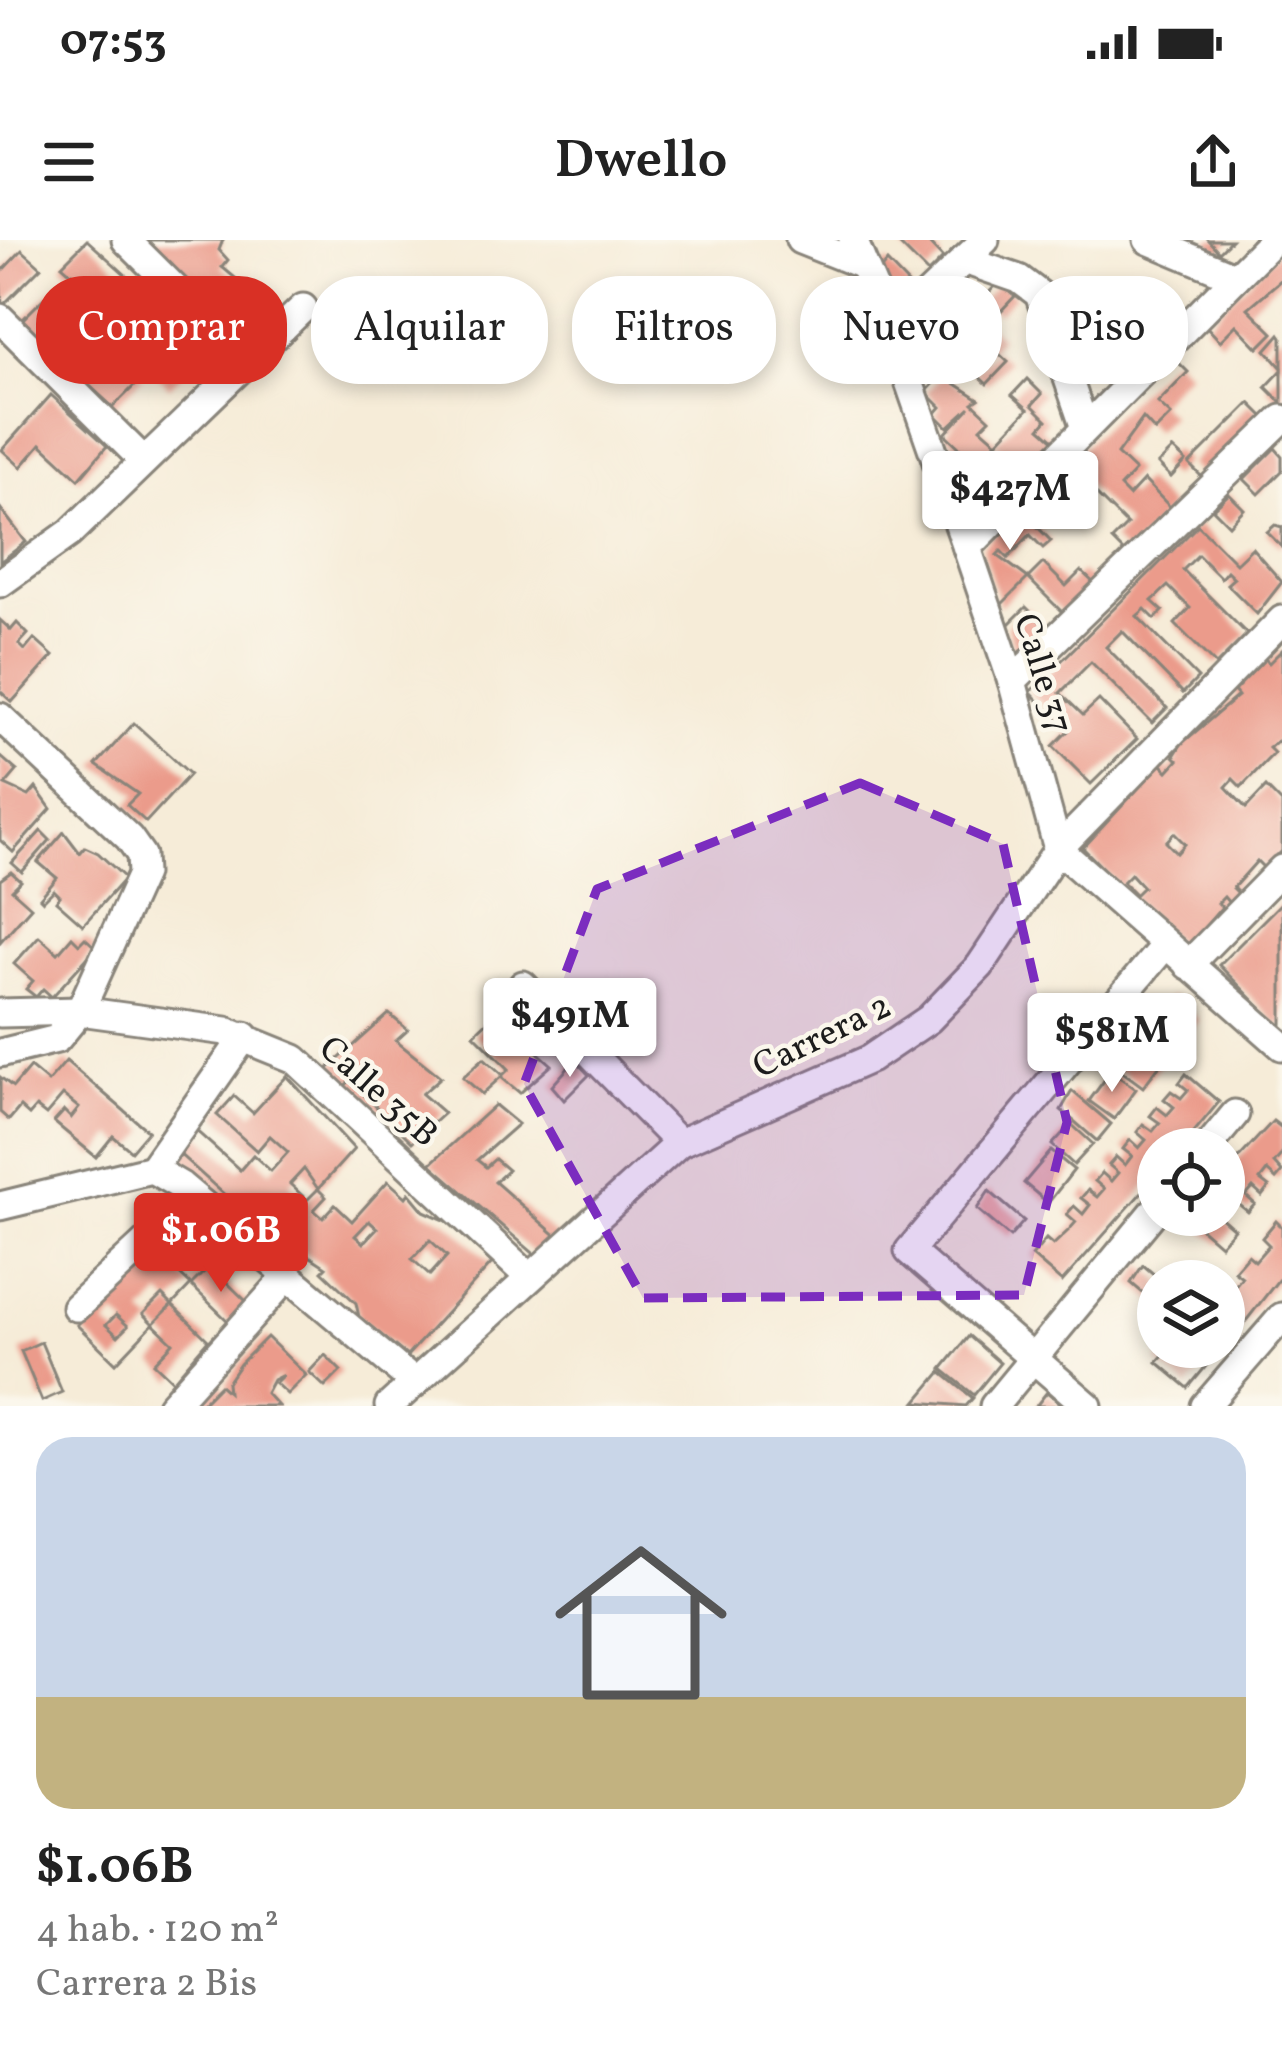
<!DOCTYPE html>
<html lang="es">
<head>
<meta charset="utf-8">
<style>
  body { margin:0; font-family:Vollkorn,serif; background:#f6f6f6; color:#222; height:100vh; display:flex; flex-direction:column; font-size:45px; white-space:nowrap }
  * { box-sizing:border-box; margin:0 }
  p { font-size:39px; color:#767676 }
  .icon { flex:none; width:66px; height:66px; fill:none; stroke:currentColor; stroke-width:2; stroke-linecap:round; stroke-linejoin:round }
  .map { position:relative; height:1166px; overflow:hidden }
  .drawer { display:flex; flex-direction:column; background:#fff; flex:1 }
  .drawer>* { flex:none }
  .hud { position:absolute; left:36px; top:36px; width:1212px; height:108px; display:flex; gap:24px }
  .controls { position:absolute; left:1137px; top:888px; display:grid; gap:24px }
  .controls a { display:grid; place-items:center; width:108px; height:108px; border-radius:50%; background:#fff; box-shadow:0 6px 18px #0003; font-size:60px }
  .price { position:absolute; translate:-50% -102px; padding:0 27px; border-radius:12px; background:#fff; color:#222; font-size:39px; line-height:78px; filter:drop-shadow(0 3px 6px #0008) }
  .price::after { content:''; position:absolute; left:50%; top:72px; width:36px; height:27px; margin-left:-18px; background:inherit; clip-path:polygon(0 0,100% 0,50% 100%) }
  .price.current { background:#d93025; color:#fff }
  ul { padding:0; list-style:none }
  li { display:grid; align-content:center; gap:24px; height:636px; padding:0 36px }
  li span { display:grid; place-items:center; height:372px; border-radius:36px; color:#555 }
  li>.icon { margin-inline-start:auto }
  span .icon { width:216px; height:216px; fill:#fffc; stroke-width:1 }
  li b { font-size:51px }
  .chip { padding:0 42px; border-radius:48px; background:#fff; box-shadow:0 6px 18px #0003; font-size:42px; line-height:108px }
  .chip.current { background:#d93025; color:#fff }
  .status { display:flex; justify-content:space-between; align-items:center; height:84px; padding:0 60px; background:#fff; direction:ltr }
  .status svg { height:33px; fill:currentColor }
  header { display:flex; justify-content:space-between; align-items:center; height:156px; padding:0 36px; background:#fff; font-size:54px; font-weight:600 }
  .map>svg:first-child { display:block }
</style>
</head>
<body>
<div class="status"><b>07:53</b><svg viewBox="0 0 49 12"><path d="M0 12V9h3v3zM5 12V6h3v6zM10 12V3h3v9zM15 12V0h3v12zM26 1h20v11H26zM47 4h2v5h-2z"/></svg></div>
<header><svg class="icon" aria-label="menu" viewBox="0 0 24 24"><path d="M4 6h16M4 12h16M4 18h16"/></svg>Dwello<svg class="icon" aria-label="share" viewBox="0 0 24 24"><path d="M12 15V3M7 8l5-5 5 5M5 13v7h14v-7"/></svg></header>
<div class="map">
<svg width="1282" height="1166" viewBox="0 0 1282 1166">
  <rect width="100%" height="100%" fill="#fbf7ec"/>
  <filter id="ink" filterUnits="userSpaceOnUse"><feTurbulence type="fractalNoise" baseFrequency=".00833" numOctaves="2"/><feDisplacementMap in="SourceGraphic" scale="24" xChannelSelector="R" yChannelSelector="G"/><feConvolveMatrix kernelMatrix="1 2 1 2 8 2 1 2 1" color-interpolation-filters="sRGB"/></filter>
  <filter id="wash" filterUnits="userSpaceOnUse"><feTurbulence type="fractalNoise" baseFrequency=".004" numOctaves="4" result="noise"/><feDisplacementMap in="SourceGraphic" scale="48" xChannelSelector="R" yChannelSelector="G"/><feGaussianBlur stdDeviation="2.7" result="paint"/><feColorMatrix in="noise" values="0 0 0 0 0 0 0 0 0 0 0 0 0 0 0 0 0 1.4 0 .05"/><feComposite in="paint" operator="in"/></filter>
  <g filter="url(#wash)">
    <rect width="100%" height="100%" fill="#f6ecd8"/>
    <g id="blocks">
      <!-- building -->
      <g fill="#eb9b8b" fill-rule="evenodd">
        <path d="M87 0 208 109 169 147 133 112 151 94 134 76 125 85 115 75 127 62 119 56 95 79 78 61 40 100 20 82 59 43 66 50 77 38 62 25Z"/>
        <path d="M143 0H223L219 10 228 20 222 27 240 42 234 49 252 66 232 88Z"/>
        <path d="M895 0H926L943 18 928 33Z"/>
        <path d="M1208 0H1231L1219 12Z"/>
        <path d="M1282 8V39L1248 68 1273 93 1258 108 1236 85 1220 101 1205 85Z"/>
        <path d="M22 10 41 27 2 66 0 33Z"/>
        <path d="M887 22 911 47 887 70 878 33Z"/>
        <path d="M999 42 1015 56 998 74 989 67 982 75 974 68Z"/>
        <path d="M78 77 102 108 115 94 133 112 125 119 143 137 113 167 57 116 61 112 52 104Z"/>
        <path d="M959 85 974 100 955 121 944 111 956 98 951 93Z"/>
        <path d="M988 85 1001 97 989 111 976 98Z"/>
        <path d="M1280 94 1282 97V128L1266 110Z"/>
        <path d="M995 110 1008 122 987 144 974 132Z"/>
        <path d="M1173 117 1188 132 1158 163 1171 175 1155 191 1143 178 1117 214 1135 231 1120 247 1129 256 1144 240 1170 267 1127 315 1112 300 1127 285 1066 224Z"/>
        <path d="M1282 130V163L1266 147Z"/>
        <path d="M942 135 979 159 973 163 990 179 981 188 997 202 1028 169 1012 155 1027 139 1042 154 1032 165 1047 180 1040 188 1056 202 982 281 967 267 971 261 955 247 964 238 948 223 961 209 945 194 970 167 948 187 935 174 941 167 926 152ZM996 203 1012 218 986 246 970 231Z"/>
        <path d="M51 155 107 206 79 239 41 204 21 227 2 210Z"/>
        <path d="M1250 163 1265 178 1204 239 1189 224Z"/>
        <path d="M1275 208 1282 216V231L1259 254 1244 239Z"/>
        <path d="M1173 209 1186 221 1171 237 1158 224Z"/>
        <path d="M1051 239 1079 267 1064 282 1035 254Z"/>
        <path d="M1229 254 1244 269 1229 285 1213 269Z"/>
        <path d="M0 268 26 302 0 322Z"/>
        <path d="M1020 269 1051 301 1043 308 1030 295 1008 318 1001 311 997 315 1028 338 1000 366 982 307Z"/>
        <path d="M1198 285 1236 323 1252 308 1282 342 1257 374 1227 344 1234 338 1227 331 1221 338 1198 315 1183 330 1247 394 1216 425 1175 384 1190 368 1168 346 1152 361 1163 371 1155 379 1145 369 1137 376 1198 438 1183 453 1122 391 1106 407 1167 468 1152 483 1091 422 1060 453 1083 475 1099 460 1137 499 1091 544 1053 506 1068 491 1030 452Z"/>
        <path d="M1275 285 1282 287V307L1267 292Z"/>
        <path d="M1043 323 1066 346 1081 331 1097 346 1066 376 1028 338Z"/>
        <path d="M1026 367 1049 390 1018 421 1007 386Z"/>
        <path d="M0 380 11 390 17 383 28 394 19 404 25 410 34 399 53 416 12 462 0 451Z"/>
        <path d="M1282 410V506L1277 501 1269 508 1274 513 1241 547 1233 539 1226 547 1246 568 1266 547 1282 563V611L1265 629 1257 621 1233 648 1240 655 1230 664 1224 657 1218 663 1222 667 1185 710 1132 658 1143 647 1131 634 1123 642 1134 653 1130 656 1083 608 1161 524 1168 531 1178 520 1174 516 1182 503 1238 456 1234 451 1265 419 1269 423ZM1174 593 1185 604 1177 613 1166 602Z"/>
        <path d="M134 483 190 534 146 582 127 565 138 554 96 525Z"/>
        <path d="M0 516 17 531 5 545 29 556 36 548 51 569 13 612 0 600Z"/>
        <path d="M41 591 50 600 22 632 12 623Z"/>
        <path d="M64 592 80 613 85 607 98 613 125 638 83 685 56 661 60 656 54 650 43 661 40 658 57 638 38 622Z"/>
        <path d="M11 632 21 641 12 650 31 667 0 702V640Z"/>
        <path d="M1282 662V784L1279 786 1219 725Z"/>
        <path d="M39 696 58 713 72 697 79 704 85 698 96 708 52 757 43 749 36 757 26 749 33 741 14 724Z"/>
        <path d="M1171 756 1199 780 1169 814 1142 789Z"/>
        <path d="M389 774 408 790 396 801 441 837 422 854 444 873 412 902 350 841 340 850 322 834Z"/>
        <path d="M494 775 516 790 522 784 541 801 533 808 552 825 520 853 501 837 482 854 463 837 484 818 503 835 509 829 474 794Z"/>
        <path d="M1140 797 1166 817 1143 847 1116 827Z"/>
        <path d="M575 820 589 835 564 860 552 846Z"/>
        <path d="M66 821 148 891 131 911 113 896 96 917 54 882 64 871 71 878 79 868 63 855 46 875 36 867 29 875 20 867 9 880 0 872V837L13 847 30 827 48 842Z"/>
        <path d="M1111 831 1136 849 1114 879 1089 861Z"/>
        <path d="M1186 834 1219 862 1184 904 1158 909V934L1062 1042 1032 1016 1046 999 1053 1005 1069 990 1076 982 1067 974 1074 966 1083 974 1090 965 1081 958 1088 950 1097 957 1104 949 1095 941 1102 933 1111 941 1118 933 1109 925 1116 917 1125 925 1132 916 1123 909 1130 900 1139 908 1146 900 1137 892 1143 884 1153 891 1160 883 1150 876 1157 867 1167 875 1174 867 1164 859 1171 851 1181 858 1188 850 1179 843Z"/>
        <path d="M287 836 354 909 318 949 326 957 314 970 323 978 335 965 352 981 388 941 406 957 409 953 424 971 447 981 492 1023 407 1116 359 1077 356 1063 322 1031 326 1027 246 974 175 910 193 888 240 930 253 915 271 931 288 912 270 896 257 911 217 875 234 856 253 873ZM304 929 318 949 307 960 290 944ZM369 981 377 988 363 1003 355 996ZM430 1000 447 1016 430 1035 412 1019Z"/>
        <path d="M1072 851 1111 884 1097 901 1061 870Z"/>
        <path d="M495 865 518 884 477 920 486 927 495 919 508 930 495 942 559 998 540 1019 430 924Z"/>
        <path d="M1273 881 1282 888V914L1274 923 1282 932 1276 939 1267 931 1260 940 1269 947 1262 956 1253 948 1246 956 1255 964 1248 972 1224 952V934Z"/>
        <path d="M1071 884 1093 904 1074 925 1052 905Z"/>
        <path d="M1051 911 1074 930 1048 963 1024 943Z"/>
        <path d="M989 951 1024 981 1010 997 977 969Z"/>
        <path d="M1193 975H1218L1234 989 1220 1005 1190 979Z"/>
        <path d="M1276 981 1282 987V1043L1278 1040 1224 1109V1051L1228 1054 1242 1037 1234 1031 1248 1015 1255 1021 1269 1005 1262 998Z"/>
        <path d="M156 1012 191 1045 172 1065 208 1100 173 1141 154 1123 173 1103 153 1084 116 1123 77 1085ZM162 1055 172 1065 153 1084 143 1074ZM116 1075 128 1086 118 1096 106 1085Z"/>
        <path d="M1143 1025 1162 1041 1158 1066 1131 1043Z"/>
        <path d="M210 1026 251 1066 230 1083 191 1045Z"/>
        <path d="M969 1096 1000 1123 974 1155 942 1129Z"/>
        <path d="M267 1097 306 1135 287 1154 275 1143 283 1135 273 1140 266 1153 278 1166H199L220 1145 228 1152 227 1143 240 1124Z"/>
        <path d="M41 1102 62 1152 42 1161 21 1111Z"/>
        <path d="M1170 1107H1222L1188 1148 1157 1122Z"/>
        <path d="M325 1115 341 1131 325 1147 309 1132Z"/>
        <path d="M941 1132 973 1158 966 1166 916 1162Z"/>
        <path d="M1047 1152 1064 1166H1036Z"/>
      </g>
    </g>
  </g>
  <g filter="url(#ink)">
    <use href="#blocks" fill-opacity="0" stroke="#89847a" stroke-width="3"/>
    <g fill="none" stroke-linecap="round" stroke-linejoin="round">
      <!-- minor casing -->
      <g stroke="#89847a" stroke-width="33">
        <g id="minor">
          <path d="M126 0 246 119"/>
          <path d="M800 0 863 25"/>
          <path d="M853 0 891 90 967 308 1012 441 1058 609 1282 806"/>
          <path d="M1148 0 1236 37"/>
          <path d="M964 20 1019 39 1039 54 1085 188"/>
          <path d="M0 78 142 219"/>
          <path d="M891 90 985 0"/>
          <path d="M967 308 1273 0"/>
          <path d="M0 343 70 293 303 68"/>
          <path d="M1012 441 1282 179"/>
          <path d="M0 477 129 598 141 615 142 634 80 771 57 799 0 813"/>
          <path d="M1188 725 1282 629"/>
          <path d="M523 745 679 903"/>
          <path d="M0 773 80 771 226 791 295 819 528 1036"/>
          <path d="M1206 909 1235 874"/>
          <path d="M152 929 245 796"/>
          <path d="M0 966 152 929 181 946 415 1143"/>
          <path d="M76 1067 159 990 202 964"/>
          <path d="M171 1166 288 1036"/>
          <path d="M389 1166 679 903 870 819 929 779 980 726 1058 609 1282 380"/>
          <path d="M994 1166 1158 967"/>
          <path d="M1088 1166 909 1011 1165 705"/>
          <path d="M1205 1166 1282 1077"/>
        </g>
      </g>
      <!-- minor -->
      <use href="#minor" stroke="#fff" stroke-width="27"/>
    </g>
  </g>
  <!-- marked area -->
  <path fill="#7b2cbf" fill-opacity="0.2" stroke="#7b2cbf" stroke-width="9" stroke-dasharray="24 15" stroke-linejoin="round" d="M860 543 1003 604 1067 882 1024 1055 643 1058 524 844 597 649Z"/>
  <g text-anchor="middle" stroke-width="9" stroke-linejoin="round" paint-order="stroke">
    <!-- street labels -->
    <g font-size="36" fill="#1c1c1c" stroke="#fbf7ec">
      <text transform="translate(1045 433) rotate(73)" y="13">Calle 37</text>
      <text transform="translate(821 794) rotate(-26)" y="13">Carrera 2</text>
      <text transform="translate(380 850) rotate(42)" y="13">Calle 35B</text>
    </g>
  </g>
</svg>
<div class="controls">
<a><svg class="icon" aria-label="locate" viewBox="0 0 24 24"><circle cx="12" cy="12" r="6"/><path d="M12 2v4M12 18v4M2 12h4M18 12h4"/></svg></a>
<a><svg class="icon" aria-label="layers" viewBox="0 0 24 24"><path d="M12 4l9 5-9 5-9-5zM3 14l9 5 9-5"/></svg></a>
</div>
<b class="price" style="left:1010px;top:313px">$427M</b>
<b class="price" style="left:570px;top:840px">$491M</b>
<b class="price" style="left:1112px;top:855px">$581M</b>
<b class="price current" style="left:221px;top:1055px">$1.06B</b>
<div class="hud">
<a class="chip current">Comprar</a>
<a class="chip">Alquilar</a>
<a class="chip">Filtros</a>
<a class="chip">Nuevo</a>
<a class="chip">Piso</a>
</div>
</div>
<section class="drawer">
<ul>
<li><span style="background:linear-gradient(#c9d6e8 70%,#c2b280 0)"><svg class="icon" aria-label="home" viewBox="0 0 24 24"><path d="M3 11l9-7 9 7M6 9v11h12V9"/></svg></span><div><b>$1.06B</b><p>4 hab. · 120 m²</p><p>Carrera 2 Bis</p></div></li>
</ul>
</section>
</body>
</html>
